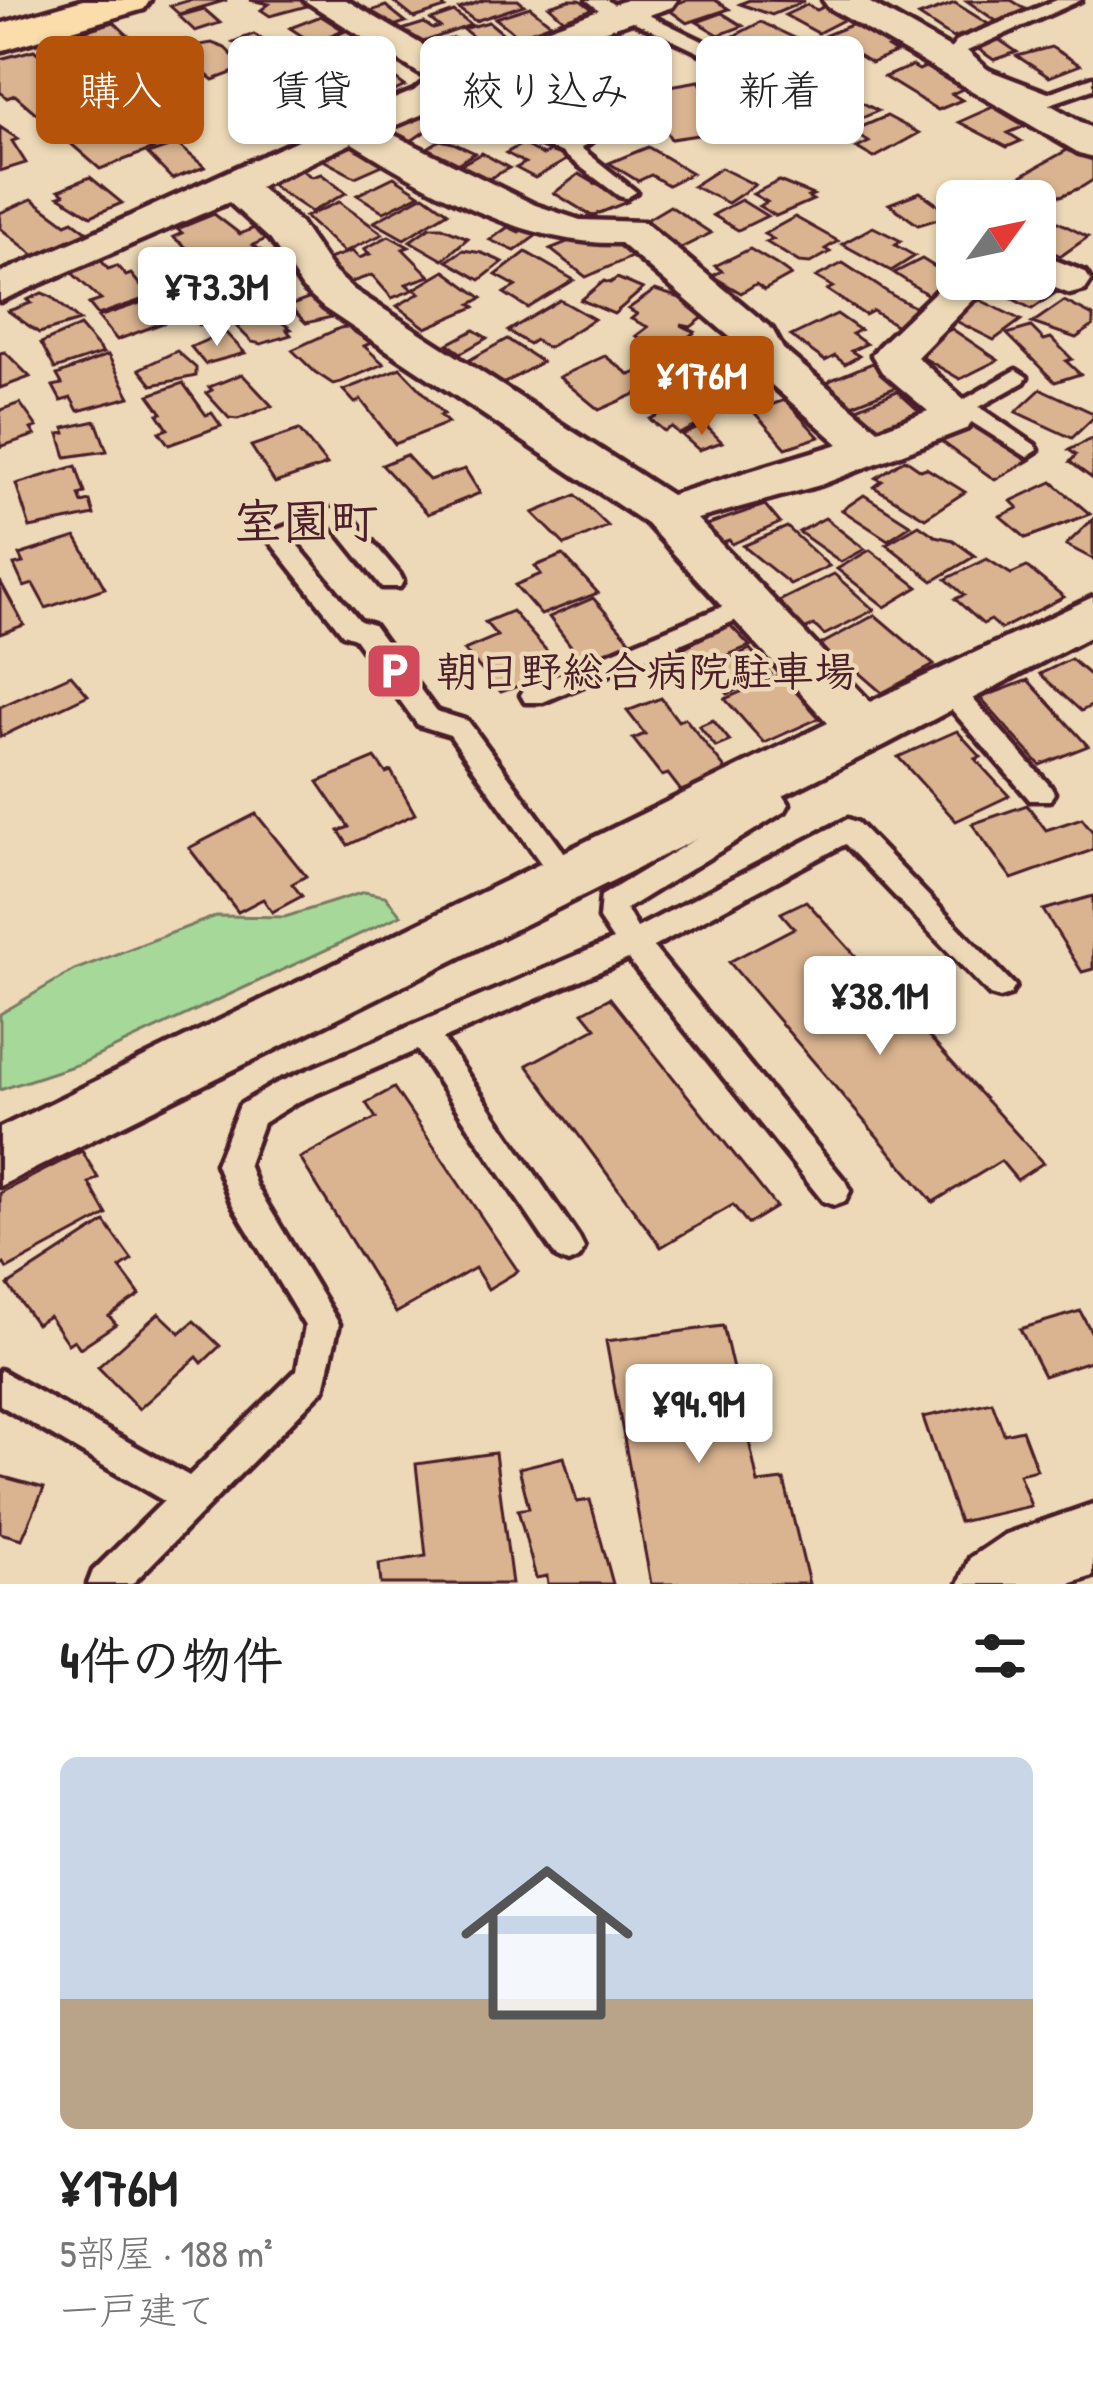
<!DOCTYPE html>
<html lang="ja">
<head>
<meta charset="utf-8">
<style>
  body { margin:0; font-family:"Patrick Hand","Klee One",sans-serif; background:#f2f2f2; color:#222; height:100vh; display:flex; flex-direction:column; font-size:45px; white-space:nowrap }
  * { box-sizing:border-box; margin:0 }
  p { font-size:39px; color:#767676 }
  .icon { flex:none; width:66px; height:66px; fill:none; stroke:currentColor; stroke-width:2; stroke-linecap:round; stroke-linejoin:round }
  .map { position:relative; height:1584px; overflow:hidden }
  .side { display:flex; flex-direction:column; background:#fff; flex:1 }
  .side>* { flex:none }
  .banner { position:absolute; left:36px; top:36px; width:1023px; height:108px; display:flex; gap:24px }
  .needle { width:78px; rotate:57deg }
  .fabs { position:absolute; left:936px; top:180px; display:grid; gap:24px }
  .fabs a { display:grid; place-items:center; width:120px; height:120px; border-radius:18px; background:#fff; box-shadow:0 3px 9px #0004; font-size:60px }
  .price { position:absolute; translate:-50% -102px; padding:0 27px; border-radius:12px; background:#fff; color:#222; font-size:39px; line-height:78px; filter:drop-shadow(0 3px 6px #0008) }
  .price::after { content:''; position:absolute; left:50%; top:72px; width:36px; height:27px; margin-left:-18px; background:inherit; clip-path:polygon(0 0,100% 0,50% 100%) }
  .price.current { background:#b45309; color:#fff }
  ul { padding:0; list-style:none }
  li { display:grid; align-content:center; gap:24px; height:636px; padding:0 60px }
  li span { display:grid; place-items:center; height:372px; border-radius:18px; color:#555 }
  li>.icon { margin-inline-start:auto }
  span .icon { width:216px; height:216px; fill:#fffc; stroke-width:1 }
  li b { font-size:51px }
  h2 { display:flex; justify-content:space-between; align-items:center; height:144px; padding:0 60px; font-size:51px }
  .pill { padding:0 42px; border-radius:18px; background:#fff; box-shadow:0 3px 9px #0004; font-size:42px; line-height:108px }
  .pill.current { background:#b45309; color:#fff }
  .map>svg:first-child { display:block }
</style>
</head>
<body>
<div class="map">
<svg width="1093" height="1584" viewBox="0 0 1093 1584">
  <rect width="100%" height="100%" fill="#edd9b7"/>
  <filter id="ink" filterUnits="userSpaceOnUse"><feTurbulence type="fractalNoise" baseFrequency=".00833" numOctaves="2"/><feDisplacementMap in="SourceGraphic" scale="24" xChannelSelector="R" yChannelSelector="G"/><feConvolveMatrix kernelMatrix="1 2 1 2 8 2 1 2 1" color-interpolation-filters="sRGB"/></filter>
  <g filter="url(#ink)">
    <!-- green -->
    <path fill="#a6d89a" stroke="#787c62" stroke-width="3" d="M364 892 385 896 401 915 82 1063 0 1090V1014L74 970 216 916 285 917Z"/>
    <!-- building -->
    <g fill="#dab490" stroke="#4a1f2b" stroke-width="3">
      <path d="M190 0H227L179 14 170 6Z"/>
      <path d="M250 0H303L311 5 270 16 261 10 269 4Z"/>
      <path d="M404 0H439L445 8 414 18 395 3Z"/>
      <path d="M484 0H518L524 5 475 21 459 9Z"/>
      <path d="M569 0H580L599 14 569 24 549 6Z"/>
      <path d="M687 0H715L729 9 687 23 665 7Z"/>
      <path d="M1011 0 1030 12 999 23 967 1Z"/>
      <path d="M747 1 750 0 805 1 772 15 740 4Z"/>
      <path d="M955 3 990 25 953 38 919 16Z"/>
      <path d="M807 5 817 10 827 5 849 17 818 33 785 15Z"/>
      <path d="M386 6 406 22 378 31 358 15Z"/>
      <path d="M530 7 556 28 522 39 495 18Z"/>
      <path d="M204 9 220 23 195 31 179 16Z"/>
      <path d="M454 12 471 25 412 46 395 32 424 23 433 29 440 27 431 20Z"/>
      <path d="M722 13 743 26 719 35 697 22Z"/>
      <path d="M321 16 343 30 313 43 290 28Z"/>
      <path d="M114 22 139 46 104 56 83 39 80 32Z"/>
      <path d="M489 22 512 41 488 49 463 29Z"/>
      <path d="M761 22 801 41 772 56 732 37Z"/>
      <path d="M851 25 862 26 894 46 888 48 896 53 871 63 826 35Z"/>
      <path d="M348 30 359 38 346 43 360 52 330 64 304 48Z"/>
      <path d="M254 34 276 49 256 57 233 42Z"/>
      <path d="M585 37 619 50 606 55 615 61 589 72 568 58 553 64 535 53Z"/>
      <path d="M454 38 483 55 440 67 421 52 430 48 425 45Z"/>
      <path d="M998 39 1017 52 994 60 974 46Z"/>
      <path d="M186 40 194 46 212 43 225 48 245 68 213 80 190 62 166 61 154 52Z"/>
      <path d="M805 44 830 55 856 72 832 83 804 74 778 57Z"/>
      <path d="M1051 47 1080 65 1049 77 1017 56Z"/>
      <path d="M291 49 320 69 285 83 257 63Z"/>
      <path d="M34 50 153 149 100 169 15 95 7 98 0 92V59Z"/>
      <path d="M374 51 396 66 384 71 405 86 374 101 335 73 342 70 336 66Z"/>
      <path d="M129 55 163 82 131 94 97 67Z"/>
      <path d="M930 65 967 87 952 94 962 100 938 110 884 77 912 66 919 70Z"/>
      <path d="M612 69 638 85 642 88 614 95 588 79Z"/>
      <path d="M309 76 348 99 343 101 363 115 294 143 263 120 282 112 295 122 309 116 273 90Z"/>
      <path d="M504 76 536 97 507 109 481 93 478 88Z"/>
      <path d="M699 81 723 117 703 120 711 133 671 139 645 98H651L646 90Z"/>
      <path d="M572 82 618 107 599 117 546 96Z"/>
      <path d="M780 89 804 101 770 122 748 111 756 106 752 103Z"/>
      <path d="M838 96 851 103 857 100 878 111 837 129 805 109Z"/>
      <path d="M539 102 582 120 560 138 518 121Z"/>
      <path d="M993 107 1025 126 1008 133 1021 141 1007 147 959 122Z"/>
      <path d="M420 115 436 124 411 141 387 132 395 128 388 124 404 116 410 120Z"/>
      <path d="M887 116 919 133 874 158 857 148 869 142 852 131Z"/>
      <path d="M0 127 18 139 12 141 26 163 0 171Z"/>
      <path d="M352 138 389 162 355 177 314 155Z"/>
      <path d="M440 140 453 143 475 153 449 169 418 154Z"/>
      <path d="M177 144 205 167 172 179 148 154Z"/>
      <path d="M522 144 543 155 554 149 570 158 535 178 516 168 525 163 506 153Z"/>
      <path d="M1078 144 1093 153V180L1082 187 1061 196 1021 176Z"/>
      <path d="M648 147 692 173 668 185 651 175 638 181 609 163Z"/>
      <path d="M482 153 509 168 481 183 455 168Z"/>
      <path d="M297 167 312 177 321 174 346 193 311 212 262 179Z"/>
      <path d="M721 168 755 185 728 203 693 186Z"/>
      <path d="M579 174 596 184 627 202 592 216 554 193Z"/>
      <path d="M983 176 1011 194 1029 201H962L948 192Z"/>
      <path d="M90 177 122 203 91 216 59 196 64 194 59 190Z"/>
      <path d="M394 177 420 194 384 212 357 195Z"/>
      <path d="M779 181 813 195 808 197 813 200 776 216 759 206 767 202 753 194Z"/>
      <path d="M920 192 952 215 918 225 889 204Z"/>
      <path d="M424 195 448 212 404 239 374 222Z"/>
      <path d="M32 199 66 224 73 221 93 236 40 260 0 228V213Z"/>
      <path d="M741 200 767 216 738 230 713 215Z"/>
      <path d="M339 202 383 234 344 252 305 217Z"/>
      <path d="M670 206 711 233 681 248 643 222Z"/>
      <path d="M214 214 240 234 259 226 273 236 253 245 260 250 223 266 213 258 206 261 193 253 173 237 182 233 177 229Z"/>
      <path d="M795 217 838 241 825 249 830 252 810 263 799 262 766 242 773 239 764 234Z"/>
      <path d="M1054 220 1088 237 1061 256 1035 244V233Z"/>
      <path d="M529 224 544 230 515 251 490 240 508 227 519 232Z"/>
      <path d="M430 227H442L468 238 443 260 410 241Z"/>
      <path d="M873 227 901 241 895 245 915 256 891 271 842 244Z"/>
      <path d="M389 236 409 247 403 249 430 276 406 284 413 290 392 298 372 275 346 284 331 269 335 267 328 259 352 251 359 258 370 254 364 249Z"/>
      <path d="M615 236 638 254 586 277 550 249 574 239 595 245Z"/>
      <path d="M750 249 777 265 791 275 764 290 756 284 741 293 712 276 722 271 715 266Z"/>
      <path d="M463 250 482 253 503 262 480 280 447 261Z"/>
      <path d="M526 252 574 280 528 308 504 293 516 286 496 275Z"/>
      <path d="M100 259 108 269 117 266 126 276 131 274 150 297 98 315 89 304 101 300 69 270Z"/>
      <path d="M922 259 956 280 928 295 894 273Z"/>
      <path d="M843 263 892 295 924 312 897 326 873 311 865 315 827 290 833 287 816 277Z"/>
      <path d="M240 264 272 298 199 325 168 290Z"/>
      <path d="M445 271 482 298 471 304 475 307 426 328 397 306 420 293 414 289Z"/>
      <path d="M617 278 643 289 614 314 581 300 604 281 610 283Z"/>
      <path d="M992 279H1035L1064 287 1032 309 984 284Z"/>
      <path d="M655 290 693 302 688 306 704 317 691 327 681 325 695 332 668 352 636 336 648 327 631 319 637 314 628 309Z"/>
      <path d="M42 293 52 297 80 321 39 333 8 311 31 303 27 300Z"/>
      <path d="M316 296 336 316 306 323 289 306Z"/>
      <path d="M149 300 168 321 117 340 98 317Z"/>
      <path d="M560 300 594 319 548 348 535 340 529 344 508 331Z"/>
      <path d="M980 300 1021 320 994 340 948 317Z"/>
      <path d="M1064 301 1093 316V326L1076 338 1032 323Z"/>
      <path d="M271 314 291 329 287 330 291 335 261 344 252 342 237 327Z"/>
      <path d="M837 314 860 330 852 334 866 344 851 351 859 356 845 364 835 356 825 361 791 336Z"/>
      <path d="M359 325 376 341 364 346 384 364 341 382 333 384 315 372 292 350 340 328Z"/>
      <path d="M80 326 103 353 55 369 41 343Z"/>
      <path d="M1031 327 1044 340 1051 338 1072 359 1066 361 1080 374 1055 382 1007 334Z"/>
      <path d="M952 329 998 360 960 379 915 353V347Z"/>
      <path d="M474 330 487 338 461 353 448 344Z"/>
      <path d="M225 332 245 353 205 364 191 347Z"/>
      <path d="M507 339 542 362 499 386 464 363Z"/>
      <path d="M177 351 196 368V376L152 385 139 369Z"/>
      <path d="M5 352 30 377 0 388V353Z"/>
      <path d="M108 355 130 397 78 411 71 398 61 401 53 386 62 384 57 375Z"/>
      <path d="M605 356 630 375 649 367 667 380 599 410 559 377Z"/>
      <path d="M875 362 902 385 852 405 830 392 835 390 827 384 831 380Z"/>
      <path d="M400 368 444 414 440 415 448 423 395 444 361 400 355 403 343 390Z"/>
      <path d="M242 374 272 406 238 419 229 418 206 393 212 390 209 387Z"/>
      <path d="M183 383 206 415 212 413 221 426 169 445 159 432 168 429 158 414 162 413 149 395Z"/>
      <path d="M712 388 730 404 696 417 703 423 679 434 672 427 664 431 650 419 658 415 652 409 676 399 681 404Z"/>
      <path d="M1041 389 1093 413V418L1072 438 1016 412Z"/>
      <path d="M897 391 920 412 873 432 850 411Z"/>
      <path d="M785 400 819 437 786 448 753 411Z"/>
      <path d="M20 403 37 427 31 429 35 435 0 447V410Z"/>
      <path d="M96 421 107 451 66 457 59 434 66 433 64 428Z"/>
      <path d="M972 421 1030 460 995 480 938 439Z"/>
      <path d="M705 425 722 442 699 450 682 435Z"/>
      <path d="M299 430 327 465 275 483 251 446Z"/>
      <path d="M1093 438V479L1070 462 1076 455 1069 450Z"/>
      <path d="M406 455 429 480 465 469 480 493 428 514 382 465Z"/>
      <path d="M905 459 921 470 926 468 965 492 925 518 874 487 882 481 876 478Z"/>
      <path d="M76 466 85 493 79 495 82 503 90 501 94 515 30 528 16 484Z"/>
      <path d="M1052 482 1090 514 1026 538 1000 516 1018 508 1011 501Z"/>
      <path d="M576 495 608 526 565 545 533 513Z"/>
      <path d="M864 495 911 525 888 540 842 510Z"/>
      <path d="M765 505 780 523 732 544 729 540 720 543 706 525Z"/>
      <path d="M825 518 849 537 865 549 841 562 799 532Z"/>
      <path d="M1093 519V559L1066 545Z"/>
      <path d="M919 525 935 536 953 540 975 556 933 581 886 544Z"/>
      <path d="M787 527 812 550 829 566 790 584 743 546Z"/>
      <path d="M76 537 105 588 46 608 33 584 24 587 14 565 23 563 19 555Z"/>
      <path d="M870 550 918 587 885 607 837 569Z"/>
      <path d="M563 555 598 593 541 615 515 585 541 574 535 566Z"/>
      <path d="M987 559 1011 574 1027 567 1064 597 1001 629 991 620 983 624 955 599 964 595 946 579Z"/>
      <path d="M834 574 874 610 824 635 814 625 796 634 767 607Z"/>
      <path d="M0 581 24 625 0 634Z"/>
      <path d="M593 598 631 641 583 662 549 617Z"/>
      <path d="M512 611 552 657 545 660 556 673 501 692 464 650 497 636 485 622Z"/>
      <path d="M875 615 934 665 882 693 850 665 842 669 816 647Z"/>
      <path d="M729 624 750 646 696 668 679 650Z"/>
      <path d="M750 649 771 674 728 694 705 670Z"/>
      <path d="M1071 659 1093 678V705L1081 711 1040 674Z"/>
      <path d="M784 673 824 716 764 743 725 699Z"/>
      <path d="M71 675 88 695 0 737V707Z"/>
      <path d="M1028 680 1088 746 1040 765 980 698Z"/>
      <path d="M661 698 678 721 685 718 728 772 681 791 668 774 662 776 633 739 645 734 627 711Z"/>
      <path d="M713 720 730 741 716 747 699 726Z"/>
      <path d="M957 731 981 757 975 759 1009 796 956 821 898 757Z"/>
      <path d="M375 758 386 773 391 771 415 814 348 845 339 831 349 827 318 782Z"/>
      <path d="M1027 805 1046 830 1082 818 1093 832V850L1012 879 972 824Z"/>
      <path d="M256 814 306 876 292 884 302 896 272 912 263 899 238 912 189 848Z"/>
      <path d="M1093 896V969L1082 972 1043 910Z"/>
      <path d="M806 901 1043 1163 1017 1180 1001 1161 933 1202 729 962 794 928 781 913Z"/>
      <path d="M610 998 776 1207 748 1224 733 1205 661 1247 527 1065 596 1028 583 1012Z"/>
      <path d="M394 1088 518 1271 488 1289 475 1268 396 1313 300 1158 376 1118 366 1103Z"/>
      <path d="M82 1151 98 1178 89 1183 107 1215 7 1269 4 1264 0 1266V1193Z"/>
      <path d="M105 1222 132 1260 120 1268 140 1295 109 1316 116 1324 80 1348 74 1340 68 1344 49 1316 36 1324 8 1285Z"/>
      <path d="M1080 1311 1093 1335V1360L1044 1376 1020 1329Z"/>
      <path d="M159 1313 180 1333 194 1321 220 1346 202 1363 197 1357 139 1409 98 1367Z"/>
      <path d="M723 1326 744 1417 756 1415 761 1435 748 1436 758 1483 784 1480 809 1584H651L606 1341Z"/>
      <path d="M992 1402 1004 1434 1022 1430 1037 1470 1019 1474 1031 1506 959 1522 923 1417Z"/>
      <path d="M495 1453 512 1584H381L379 1564 426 1556 416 1464Z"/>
      <path d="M564 1457 577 1502 590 1500 613 1584H548L547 1576 536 1578 518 1510 529 1508 519 1468Z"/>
      <path d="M0 1476 44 1488 22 1539 0 1533Z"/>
    </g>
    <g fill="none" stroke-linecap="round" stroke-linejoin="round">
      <!-- lane casing -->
      <g stroke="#4a1f2b" stroke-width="9">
        <g id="lane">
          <path d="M587 0H607L619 9 632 7 799 88 783 92 624 17 610 19Z"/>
          <path d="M1057 0H1081L967 51 988 70 1048 93 1093 77V89L1047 105 990 82 969 80V70L948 52 958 40Z"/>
          <path d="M420 95H434L566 141 616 110H630V118L581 148 636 192 626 198 619 196 561 152 420 103Z"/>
          <path d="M1016 370 1027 377 1024 382 979 407 1035 445 1038 450 1027 457 962 416H947L944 411Z"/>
          <path d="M337 507 345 509 400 575 403 581 400 587H382L333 526 294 541 360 621 373 625 436 711 468 721 575 867 579 875 575 883H555L450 735 418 725 355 638 343 634 267 538 271 532Z"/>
          <path d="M751 595 760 598 763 604 760 610 543 702H525L521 695 525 688Z"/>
          <path d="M948 679 957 681 1050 786 1054 793 1050 800H1030L939 695 935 688Z"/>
          <path d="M756 771C770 775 781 791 789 804L785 811 626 909 637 928 848 819 858 823 1015 986 1010 995 1000 998 990 995 845 844 653 947 845 1181 850 1191 845 1201 834 1205 823 1201 628 959 443 1039 579 1238 584 1248 579 1258 568 1263 557 1258 417 1050 297 1102 263 1123 248 1164 256 1186 339 1324 324 1389 132 1584H88L93 1571 164 1501 0 1405V1370L189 1476 297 1370 305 1326 231 1202 216 1164 240 1105 275 1084 613 940 599 919 601 896 757 802 743 781Z"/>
        </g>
      </g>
      <!-- street casing -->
      <g stroke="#4a1f2b" stroke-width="9">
        <g id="street">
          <path d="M304 0H346L453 63 626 0H677L672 7 500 67 465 86 440 107 384 130 535 205 580 220 644 222 772 329 783 349 878 430 928 411 882 372 872 355 879 346 957 271V279H994L917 357 977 411 968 428 820 485 697 519 870 702 1093 597V635L885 745 0 1186V1128L828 723 647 524 324 308 303 289 271 240 229 202 0 301V273C140 215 273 147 414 91L428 79ZM352 143C431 192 525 245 620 243L737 343 748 364 839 444 671 495 354 290 333 271 300 223 259 187Z"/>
          <path d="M823 0H865L1093 129V157L1079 153 828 7Z"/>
          <path d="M1035 252 1085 272 1091 281 1085 290 1070 294 1033 279Z"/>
          <path d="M1093 1504V1576L1069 1584H959L970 1558 1004 1535Z"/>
        </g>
      </g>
      <!-- highway casing -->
      <g stroke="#4a1f2b" stroke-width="9">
        <path id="highway" d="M83 0H150L144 9 0 51V24Z"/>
      </g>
      <!-- lane -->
      <use href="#lane" fill="#edd9b7" fill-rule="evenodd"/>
      <!-- street -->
      <use href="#street" fill="#edd9b7" fill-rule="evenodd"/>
      <!-- highway -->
      <use href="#highway" fill="#faddab" fill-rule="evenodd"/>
    </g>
  </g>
  <!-- icons -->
  <defs>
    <g id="parking-square" transform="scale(3)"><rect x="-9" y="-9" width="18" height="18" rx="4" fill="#d1495b" stroke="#edd9b7"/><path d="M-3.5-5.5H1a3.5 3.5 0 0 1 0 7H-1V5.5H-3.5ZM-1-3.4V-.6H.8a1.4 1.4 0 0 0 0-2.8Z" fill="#fff"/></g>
  </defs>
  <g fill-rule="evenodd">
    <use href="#parking-square" x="394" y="671"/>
  </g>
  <g text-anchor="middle" stroke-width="9" stroke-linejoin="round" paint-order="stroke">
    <!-- poi labels -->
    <g font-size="42" font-weight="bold" fill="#4a1f2b" stroke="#edd9b7" text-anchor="start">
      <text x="436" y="686">朝日野総合病院駐車場</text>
    </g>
    <!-- quarter labels -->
    <g font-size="48" font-weight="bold" fill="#4a1f2b" stroke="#edd9b7">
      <text x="306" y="538">室園町</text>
    </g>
  </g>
</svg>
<div class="fabs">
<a><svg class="needle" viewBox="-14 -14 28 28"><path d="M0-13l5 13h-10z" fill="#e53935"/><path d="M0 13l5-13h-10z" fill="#767676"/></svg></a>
</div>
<b class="price" style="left:217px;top:349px">¥73.3M</b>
<b class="price current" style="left:702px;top:438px">¥176M</b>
<b class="price" style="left:880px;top:1058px">¥38.1M</b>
<b class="price" style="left:699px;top:1466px">¥94.9M</b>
<div class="banner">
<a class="pill current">購入</a>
<a class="pill">賃貸</a>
<a class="pill">絞り込み</a>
<a class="pill">新着</a>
</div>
</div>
<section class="side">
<h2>4件の物件<svg class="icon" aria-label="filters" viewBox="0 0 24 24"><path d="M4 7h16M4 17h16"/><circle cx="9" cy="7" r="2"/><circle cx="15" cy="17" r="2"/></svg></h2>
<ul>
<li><span style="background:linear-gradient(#c9d6e8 65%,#b9a48a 0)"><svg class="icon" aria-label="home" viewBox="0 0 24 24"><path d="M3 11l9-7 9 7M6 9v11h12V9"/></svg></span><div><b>¥176M</b><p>5部屋 · 188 m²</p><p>一戸建て</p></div></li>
</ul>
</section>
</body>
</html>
